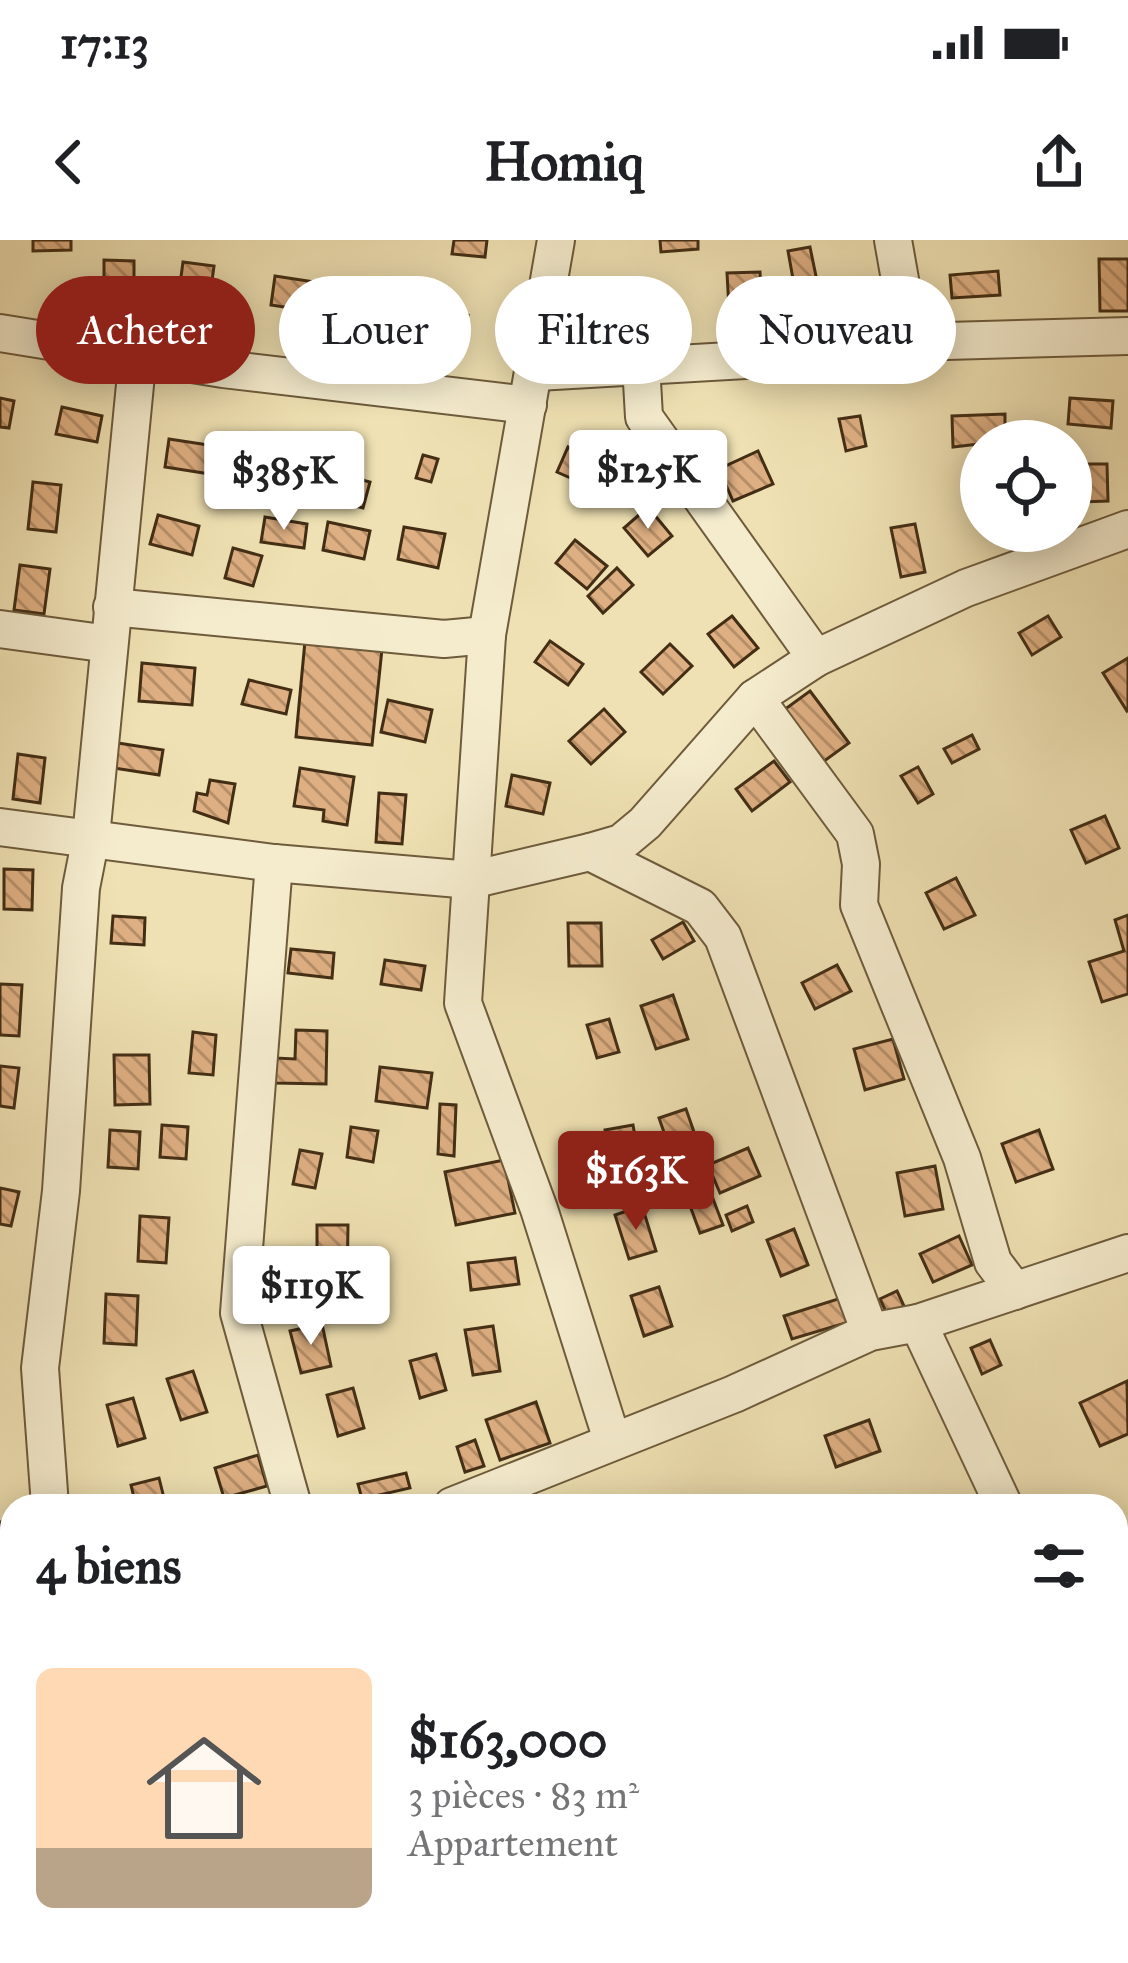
<!DOCTYPE html>
<html lang="fr">
<head>
<meta charset="utf-8">
<style>
  body { margin:0; font-family:"IM FELL Great Primer",serif; background:#f2f2f2; color:#202124; height:100vh; display:flex; flex-direction:column; font-size:45px; white-space:nowrap }
  * { box-sizing:border-box; margin:0 }
  p { font-size:39px; color:#757577 }
  .icon { flex:none; width:66px; height:66px; fill:none; stroke:currentColor; stroke-width:2; stroke-linecap:round; stroke-linejoin:round }
  .map { position:relative; flex:1; overflow:hidden }
  .panel { position:absolute; left:0px; top:1254px; width:1128px; height:471px; display:flex; flex-direction:column; background:#fff; border-radius:36px 36px 0 0; box-shadow:0 6px 30px #0003 }
  .panel>* { flex:none }
  .guide { position:absolute; left:36px; top:36px; width:1056px; height:108px; display:flex; gap:24px }
  .fabs { position:absolute; left:960px; top:180px; display:grid; gap:24px }
  .fabs a { display:grid; place-items:center; width:132px; height:132px; border-radius:50%; background:#fff; box-shadow:0 6px 30px #0003; font-size:60px }
  .price { position:absolute; translate:-50% -102px; padding:0 27px; border-radius:12px; background:#fff; color:#222; font-size:39px; line-height:78px; filter:drop-shadow(0 3px 6px #0008) }
  .price::after { content:''; position:absolute; left:50%; top:72px; width:36px; height:27px; margin-left:-18px; background:inherit; clip-path:polygon(0 0,100% 0,50% 100%) }
  .price.active { background:#8f2418; color:#fff }
  ul { padding:0; list-style:none }
  li { display:flex; align-items:center; gap:36px; height:300px; padding:0 36px }
  li+li { border-top:3px solid #e0e0e0 }
  li span { display:grid; place-items:center; flex:none; width:336px; height:240px; border-radius:18px; color:#555 }
  li>.icon { margin-inline-start:auto }
  span .icon { width:144px; height:144px; fill:#fffc; stroke-width:1 }
  li b { font-size:51px }
  h2 { display:flex; justify-content:space-between; align-items:center; height:144px; padding:0 36px; font-size:51px }
  .tag { padding:0 42px; border-radius:54px; background:#fff; box-shadow:0 6px 30px #0003; font-size:42px; line-height:108px }
  .tag.active { background:#8f2418; color:#fff }
  .status { display:flex; justify-content:space-between; align-items:center; height:84px; padding:0 60px; background:#fff; direction:ltr }
  .status svg { height:33px; fill:currentColor }
  header { display:flex; justify-content:space-between; align-items:center; height:156px; padding:0 36px; background:#fff; font-size:54px; font-weight:700 }
  .map>svg:first-child { display:block }
</style>
</head>
<body>
<div class="status"><b>17:13</b><svg viewBox="0 0 49 12"><path d="M0 12V9h3v3zM5 12V6h3v6zM10 12V3h3v9zM15 12V0h3v12zM26 1h20v11H26zM47 4h2v5h-2z"/></svg></div>
<header><svg class="icon" aria-label="back" viewBox="0 0 24 24"><path d="M15 5l-7 7 7 7"/></svg>Homiq<svg class="icon" aria-label="share" viewBox="0 0 24 24"><path d="M12 15V3M7 8l5-5 5 5M5 13v7h14v-7"/></svg></header>
<div class="map">
<svg width="1128" height="1723" viewBox="0 0 1128 1723">
  <defs>
    <pattern id="building-back-hatch" width="6" height="6" patternUnits="userSpaceOnUse" patternTransform="scale(3)"><rect width="6" height="6" fill="#deaf82"/><path d="M-1 5l2 2M0 0l6 6M5-1l2 2" fill="none" stroke="#b68f69"/></pattern>
  </defs>
  <rect width="100%" height="100%" fill="#efe1b3"/>
  <filter id="stains"><feTurbulence type="fractalNoise" baseFrequency=".00167" numOctaves="4"/><feColorMatrix values="0 0 0 0 .2 0 0 0 0 .09 0 0 0 0 .02 0 0 0 .5 -.17"/></filter>
  <radialGradient id="worn" r=".72"><stop offset=".6" stop-color="#630" stop-opacity="0"/><stop offset="1" stop-color="#630" stop-opacity=".3"/></radialGradient>
  <!-- building -->
  <g fill="url(#building-back-hatch)" stroke="#432e15" stroke-width="3">
    <path d="M33 0H71V10L33 11Z"/>
    <path d="M454 0H487L485 17 452 14Z"/>
    <path d="M660 0H698V9L661 12Z"/>
    <path d="M810 7 818 46 795 50 788 11Z"/>
    <path d="M1099 19H1128V71H1100Z"/>
    <path d="M104 20 134 21V45L104 44Z"/>
    <path d="M183 22 214 26 207 78 176 74Z"/>
    <path d="M998 31 1000 55 952 58 950 35Z"/>
    <path d="M760 32 763 85 730 87 727 33Z"/>
    <path d="M275 36 321 43 317 72 271 65Z"/>
    <path d="M617 47H647L646 97 617 96Z"/>
    <path d="M863 53 880 54 879 90 861 89Z"/>
    <path d="M439 68 468 75 457 123 428 116Z"/>
    <path d="M0 158 14 161 9 188 0 187Z"/>
    <path d="M1070 158 1113 161 1111 188 1068 184Z"/>
    <path d="M62 167 102 176 97 202 56 194Z"/>
    <path d="M1005 174V201L953 207 952 176Z"/>
    <path d="M860 176 866 206 846 211 839 179Z"/>
    <path d="M169 199 215 206 210 234 165 227Z"/>
    <path d="M568 207 609 224 598 250 557 232Z"/>
    <path d="M758 211 773 244 733 261 719 229Z"/>
    <path d="M423 215 438 219 431 242 416 238Z"/>
    <path d="M1080 224H1107L1108 261 1080 262Z"/>
    <path d="M333 232 370 242 363 268 326 259Z"/>
    <path d="M33 242 61 245 56 292 28 289Z"/>
    <path d="M648 267 672 296 648 316 624 288Z"/>
    <path d="M158 275 199 286 192 315 150 304Z"/>
    <path d="M265 277 307 284 304 308 261 302Z"/>
    <path d="M328 282 370 291 364 319 323 310Z"/>
    <path d="M915 284 925 332 901 337 891 288Z"/>
    <path d="M404 287 445 294 438 328 398 319Z"/>
    <path d="M575 300 607 326 587 349 556 323Z"/>
    <path d="M233 308 262 316 253 346 225 338Z"/>
    <path d="M20 325 50 329 44 374 14 370Z"/>
    <path d="M617 328 633 345 603 373 588 356Z"/>
    <path d="M732 376 758 408 734 427 708 394Z"/>
    <path d="M1048 376 1061 397 1032 415 1019 393Z"/>
    <path d="M305 401 382 409 372 505 296 497Z"/>
    <path d="M550 401 583 424 568 445 535 422Z"/>
    <path d="M670 404 692 426 663 454 641 432Z"/>
    <path d="M1128 418V470L1127 471 1103 433Z"/>
    <path d="M142 423 195 428 192 465 139 461Z"/>
    <path d="M249 440 291 450 286 474 242 464Z"/>
    <path d="M810 451 849 503 816 527 777 475Z"/>
    <path d="M388 460 432 470 425 502 381 492Z"/>
    <path d="M604 469 625 492 591 524 569 501Z"/>
    <path d="M972 495 979 509 952 523 944 509Z"/>
    <path d="M118 503 163 510 159 535 114 528Z"/>
    <path d="M18 514 45 518 40 563 13 559Z"/>
    <path d="M774 521 790 542 752 571 736 549Z"/>
    <path d="M918 527 933 554 918 563 901 536Z"/>
    <path d="M300 528 354 537 347 585 323 581 324 570 294 566Z"/>
    <path d="M512 535 550 543 543 574 506 566Z"/>
    <path d="M210 540 235 544 228 583 194 571 197 553 207 555Z"/>
    <path d="M379 553 406 555 402 604 376 602Z"/>
    <path d="M1105 576 1119 608 1086 623 1071 590Z"/>
    <path d="M4 629 33 630 32 670 4 669Z"/>
    <path d="M956 638 975 675 944 689 926 653Z"/>
    <path d="M1128 675V754L1102 762 1089 722 1124 711 1115 680Z"/>
    <path d="M113 676 145 678 144 705 111 703Z"/>
    <path d="M683 682 694 701 663 719 652 700Z"/>
    <path d="M568 683H601L602 726H569Z"/>
    <path d="M291 709 334 713 332 738 288 733Z"/>
    <path d="M385 720 425 726 421 750 381 744Z"/>
    <path d="M837 725 851 751 815 769 802 743Z"/>
    <path d="M0 744 22 745 19 796 0 795Z"/>
    <path d="M673 755 688 799 656 809 641 766Z"/>
    <path d="M609 779 619 812 597 818 587 785Z"/>
    <path d="M296 790 327 791 326 844 275 843 276 818 295 819Z"/>
    <path d="M193 792 216 795 213 835 189 833Z"/>
    <path d="M893 799 904 839 865 850 854 809Z"/>
    <path d="M114 815H149L150 864 115 865Z"/>
    <path d="M0 826 19 828 14 868 0 866Z"/>
    <path d="M380 827 432 833 427 868 376 861Z"/>
    <path d="M440 864 456 865 454 916 438 914Z"/>
    <path d="M686 869 701 912 674 921 659 878Z"/>
    <path d="M162 885 188 887 186 919 160 917Z"/>
    <path d="M633 885 640 925 612 930 605 890Z"/>
    <path d="M351 887 378 891 373 922 347 917Z"/>
    <path d="M110 890 140 892 138 929 108 927Z"/>
    <path d="M1039 890 1053 929 1016 942 1002 904Z"/>
    <path d="M748 908 760 936 720 953 708 925Z"/>
    <path d="M300 910 322 914 315 948 293 944Z"/>
    <path d="M504 920 515 973 456 985 445 932Z"/>
    <path d="M599 925 609 952 577 963 568 936Z"/>
    <path d="M935 926 943 969 905 976 897 933Z"/>
    <path d="M707 943 723 985 700 993 685 952Z"/>
    <path d="M0 948 19 952 11 986 0 984Z"/>
    <path d="M642 966 656 1011 629 1019 615 975Z"/>
    <path d="M747 966 753 982 732 991 726 975Z"/>
    <path d="M140 976 169 978 166 1023 138 1021Z"/>
    <path d="M317 985H348L347 1047 317 1046Z"/>
    <path d="M794 989 808 1025 781 1036 767 1000Z"/>
    <path d="M959 996 972 1025 933 1042 920 1014Z"/>
    <path d="M515 1018 519 1044 471 1050 468 1023Z"/>
    <path d="M659 1047 672 1086 644 1096 631 1056Z"/>
    <path d="M897 1051 904 1066 887 1074 880 1059Z"/>
    <path d="M106 1054 138 1056 136 1105 104 1103Z"/>
    <path d="M841 1058 849 1082 792 1099 784 1076Z"/>
    <path d="M322 1084 331 1126 301 1133 290 1091Z"/>
    <path d="M493 1086 500 1131 473 1135 465 1090Z"/>
    <path d="M990 1100 1001 1125 982 1134 971 1108Z"/>
    <path d="M436 1114 446 1150 420 1158 410 1121Z"/>
    <path d="M193 1131 207 1172 181 1180 167 1139Z"/>
    <path d="M1127 1141 1128 1194 1100 1206 1080 1163Z"/>
    <path d="M353 1148 364 1188 338 1196 327 1155Z"/>
    <path d="M133 1158 145 1198 118 1206 107 1165Z"/>
    <path d="M536 1162 550 1203 500 1220 486 1180Z"/>
    <path d="M869 1180 880 1211 836 1227 825 1196Z"/>
    <path d="M475 1200 484 1226 465 1232 457 1207Z"/>
    <path d="M258 1215 267 1246 224 1258 215 1228Z"/>
    <path d="M406 1233 410 1248 362 1259 358 1244Z"/>
    <path d="M159 1238 166 1266H136L131 1245Z"/>
    <path d="M7 1281 11 1311 0 1312V1282Z"/>
    <path d="M1128 1311V1339L1117 1343 1116 1315Z"/>
    <path d="M11 1353 12 1383 0 1385V1354Z"/>
    <path d="M431 1713H454L457 1723H433Z"/>
  </g>
  <g fill="none" stroke-linecap="round" stroke-linejoin="round">
    <!-- minor casing -->
    <g stroke="#6e5b3c" stroke-width="40">
      <g id="minor">
        <path d="M556 0 487 395 463 763 539 969 612 1200"/>
        <path d="M893 0 911 102"/>
        <path d="M0 93 223 129 528 165"/>
        <path d="M641 124 644 177 816 418"/>
        <path d="M537 132 765 119 911 102 1128 96"/>
        <path d="M112 367 444 399 487 395"/>
        <path d="M0 389 109 404"/>
        <path d="M755 458 855 594 861 624 859 665 962 918 993 1022 1015 1051"/>
        <path d="M0 587 274 623 471 640 590 612 621 603 645 583 755 458 816 418 966 348 1128 289"/>
        <path d="M590 612 700 667 723 697 870 1092"/>
        <path d="M274 623 239 1073 293 1266"/>
        <path d="M918 1083 1004 1266"/>
        <path d="M50 1266 40 1128 61 951 81 648 91 597 138 114"/>
        <path d="M452 1266 734 1154 870 1092 918 1083 1128 1013"/>
        <path d="M0 1438 12 1433"/>
        <path d="M1116 1510 1128 1537"/>
        <path d="M0 1642 12 1687"/>
        <path d="M19 1713 22 1723"/>
        <path d="M331 1713 333 1723"/>
        <path d="M889 1713 893 1723"/>
        <path d="M114 1723 144 1713"/>
      </g>
    </g>
    <!-- minor -->
    <use href="#minor" stroke="#f5ecce" stroke-width="36"/>
  </g>
  <rect width="100%" height="100%" filter="url(#stains)"/>
  <rect width="100%" height="100%" fill="url(#worn)"/>
</svg>
<div class="fabs">
<a><svg class="icon" aria-label="locate" viewBox="0 0 24 24"><circle cx="12" cy="12" r="6"/><path d="M12 2v4M12 18v4M2 12h4M18 12h4"/></svg></a>
</div>
<b class="price" style="left:648px;top:292px">$125K</b>
<b class="price" style="left:284px;top:293px">$385K</b>
<b class="price active" style="left:636px;top:993px">$163K</b>
<b class="price" style="left:311px;top:1108px">$119K</b>
<div class="guide">
<a class="tag active">Acheter</a>
<a class="tag">Louer</a>
<a class="tag">Filtres</a>
<a class="tag">Nouveau</a>
</div>
<section class="panel">
<h2>4 biens<svg class="icon" aria-label="filters" viewBox="0 0 24 24"><path d="M4 7h16M4 17h16"/><circle cx="9" cy="7" r="2"/><circle cx="15" cy="17" r="2"/></svg></h2>
<ul>
<li><span style="background:linear-gradient(#ffd9b3 75%,#b9a48a 0)"><svg class="icon" aria-label="home" viewBox="0 0 24 24"><path d="M3 11l9-7 9 7M6 9v11h12V9"/></svg></span><div><b>$163,000</b><p>3 pièces · 83 m²</p><p>Appartement</p></div></li>
</ul>
</section>
</div>
</body>
</html>
